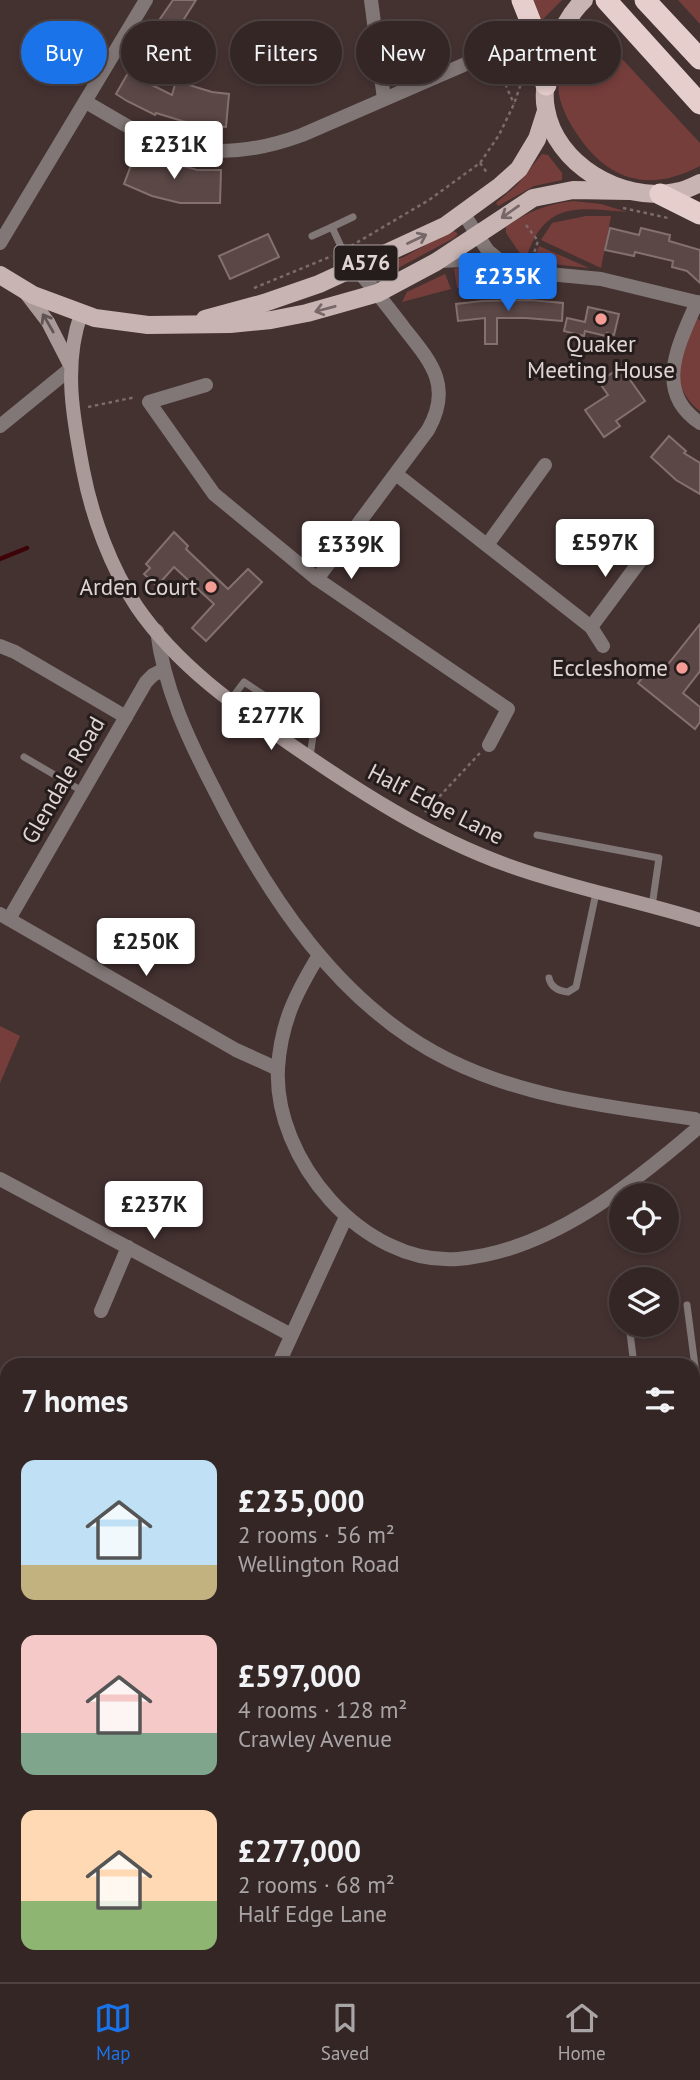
<!DOCTYPE html>
<html lang="en">
<head>
<meta charset="utf-8">
<style>
  body { margin:0; font-family:"PT Sans",sans-serif; background:#3b2e2d; color:#f1f3f6; height:100vh; display:flex; flex-direction:column; font-size:26px; white-space:nowrap }
  * { box-sizing:border-box; margin:0 }
  p { font-size:23px; color:#a9a5a7 }
  .icon { flex:none; width:38px; height:38px; fill:none; stroke:currentColor; stroke-width:2; stroke-linecap:round; stroke-linejoin:round }
  .map { position:relative; flex:1; overflow:hidden }
  .drawer { position:absolute; left:0px; top:1358px; width:700px; height:625px; display:flex; flex-direction:column; background:#332625; border-radius:21px 21px 0 0; box-shadow:0 4px 10px #0003,0 0 0 2px #4e4342 }
  .drawer>* { flex:none }
  .top-card { position:absolute; left:21px; top:21px; width:658px; height:63px; display:flex; gap:14px }
  .buttons { position:absolute; left:609px; top:1183px; display:grid; gap:14px }
  .buttons a { display:grid; place-items:center; width:70px; height:70px; border-radius:50%; background:#332625; box-shadow:0 4px 10px #0003,0 0 0 2px #4e4342; font-size:35px }
  .price { position:absolute; translate:-50% -60px; padding:0 16px; border-radius:7px; background:#fff; color:#222; font-size:23px; line-height:46px; filter:drop-shadow(0 2px 4px #0008) }
  .price::after { content:''; position:absolute; left:50%; top:42px; width:21px; height:16px; margin-left:-10px; background:inherit; clip-path:polygon(0 0,100% 0,50% 100%) }
  .price.selected { background:#1a73e8; color:#fff }
  ul { padding:0; list-style:none }
  li { display:flex; align-items:center; gap:21px; height:175px; padding:0 21px }
  li span { display:grid; place-items:center; flex:none; width:196px; height:140px; border-radius:14px; color:#555 }
  li>.icon { margin-inline-start:auto }
  span .icon { width:84px; height:84px; fill:#fffc; stroke-width:1 }
  li b { font-size:30px }
  h2 { display:flex; justify-content:space-between; align-items:center; height:84px; padding:0 21px; font-size:30px }
  .pill { padding:0 24px; border-radius:32px; background:#332625; box-shadow:0 4px 10px #0003,0 0 0 2px #4e4342; font-size:24px; line-height:63px }
  .pill.selected { background:#1a73e8; color:#fff }
  .dock { display:flex; justify-content:space-around; align-items:center; height:98px; border-top:2px solid #4e4342; background:#332625; font-size:19px; color:#a9a5a7 }
  .dock a { display:grid; justify-items:center; gap:4px }
  .dock .selected { color:#1a73e8 }
  .map>svg:first-child { display:block }
</style>
</head>
<body>
<div class="map">
<svg width="700" height="1982" viewBox="0 0 700 1982">
  <rect width="100%" height="100%" fill="#443231"/>
  <!-- green -->
  <g fill="#763e3b">
    <path d="M533 0H562L542 20Z"/>
    <path d="M678 0H700V24Z"/>
    <path d="M585 19 700 143V166C651 192 610 182 579 137 571 126 561 108 559 94 555 66 570 40 585 19Z"/>
    <path d="M542 154 548 155 562 173V180L534 186 498 206 496 203 517 185Z"/>
    <path d="M573 201 601 204 627 212C579 208 545 201 527 256L519 252 506 233V227C526 212 548 204 573 201Z"/>
    <path d="M586 216H611L601 268 541 240 552 223Z"/>
    <path d="M453 230 458 234 454 238 387 274 383 264 404 257Z"/>
    <path d="M539 246 589 268 533 262Z"/>
    <path d="M463 265 482 272V286L457 288 454 269Z"/>
    <path d="M445 274 451 289 402 302 407 292Z"/>
    <path d="M695 318 700 320V411C685 400 675 380 678 361 680 347 690 331 695 318Z"/>
    <path d="M0 1026 20 1036 0 1083Z"/>
    <path d="M0 1723 7 1726V1787L0 1784Z"/>
    <path d="M155 1976H512V1982H152Z"/>
  </g>
  <!-- water -->
  <path fill="#3e0306" d="M297 1976H396L398 1982H295Z"/>
  <g fill="none" stroke-linecap="round" stroke-linejoin="round">
    <!-- stream -->
    <path stroke="#3e0306" stroke-width="4.5" d="M0 559 27 548"/>
  </g>
  <!-- building -->
  <g fill="#5a4746" stroke="#84706e" stroke-width="2">
    <path d="M173 0H196L158 60 140 48Z"/>
    <path d="M128 73 172 95 176 81 212 92 229 94 226 127 192 124 156 113 155 115 127 101 116 94Z"/>
    <path d="M136 152 197 170H221L220 203H180L152 196 124 184Z"/>
    <path d="M610 228 639 235 641 228 670 235 669 241 700 250V283L687 271 672 267 673 261 635 252 634 256 605 250Z"/>
    <path d="M268 234 279 257 230 279 219 256Z"/>
    <path d="M530 300 563 303 562 321 526 318H497V344H485V318L458 321 456 304 482 301Z"/>
    <path d="M588 307 619 314 614 335 607 333 606 336 585 331 584 336 564 331 567 318 585 322Z"/>
    <path d="M621 367 645 401 616 421 620 426 604 437 585 410 608 395 599 382Z"/>
    <path d="M669 436 686 451 684 453 700 463V494L676 480 651 457Z"/>
    <path d="M174 532 188 546 186 549 228 589 248 569 262 582 206 641 192 628 214 604 174 567 157 586 144 574 150 568 146 564Z"/>
    <path d="M700 624V671L683 693 700 707V722L695 729 638 683 652 666 661 673Z"/>
  </g>
  <g fill="none" stroke-linecap="round" stroke-linejoin="round">
    <!-- path -->
    <g stroke="#7b6c6b" stroke-width="2.5" stroke-dasharray="3.5 3.5" stroke-linecap="butt">
      <path d="M504 59 520 51"/>
      <path d="M497 65 514 104"/>
      <path d="M480 163 488 174"/>
      <path d="M623 208 668 218"/>
      <path d="M526 225 538 241 532 259"/>
      <path d="M351 246 429 200 480 163 499 135 514 104 525 72"/>
      <path d="M254 288 332 256"/>
      <path d="M88 407 136 397"/>
      <path d="M425 812 480 753"/>
      <path d="M242 1982 248 1976"/>
    </g>
    <!-- service -->
    <g stroke="#807776" stroke-width="7">
      <path d="M332 227 353 217"/>
      <path d="M312 236 332 227 343 251 355 267"/>
      <path d="M229 702 244 682 314 728 310 757"/>
      <path d="M24 757 82 791"/>
      <path d="M537 835 659 858 652 906"/>
      <path d="M549 978C551 988 559 991 568 992L576 987 596 893"/>
      <path d="M687 1305 698 1389"/>
      <path d="M629 1325 634 1365"/>
      <path d="M0 1554 1 1552"/>
      <path d="M0 1705H7"/>
    </g>
    <!-- minor -->
    <g stroke="#807776" stroke-width="14">
      <path d="M371 0 384 99"/>
      <path d="M86 102C103 112 121 123 138 132 192 159 248 155 302 135L491 53"/>
      <path d="M0 243 146 0"/>
      <path d="M697 302C680 342 652 391 700 423"/>
      <path d="M206 385 149 402 214 494 317 579 508 709 489 745"/>
      <path d="M0 426 70 369"/>
      <path d="M396 474 591 627 603 646"/>
      <path d="M487 545 545 465"/>
      <path d="M317 579 428 430C453 386 431 362 404 328 388 307 373 287 355 268"/>
      <path d="M591 627 646 553"/>
      <path d="M157 631C164 688 188 739 214 789 267 895 339 1006 449 1060 526 1098 611 1107 695 1119L700 1124"/>
      <path d="M0 646 15 652 126 717"/>
      <path d="M0 914 236 1050 278 1069"/>
      <path d="M9 919 146 682 153 675 163 670"/>
      <path d="M319 955C296 993 281 1022 278 1068 273 1159 363 1266 458 1259 549 1252 634 1183 700 1126"/>
      <path d="M0 1179 291 1335"/>
      <path d="M101 1311 128 1247"/>
      <path d="M278 1365 346 1217"/>
      <path d="M693 1390 700 1389"/>
      <path d="M693 1719 700 1718"/>
      <path d="M527 1976 528 1982"/>
      <path d="M21 1982 23 1976"/>
    </g>
    <!-- tertiary -->
    <g stroke="#807776" stroke-width="14">
      <path d="M463 213 488 251 509 268 528 272 601 279 700 303"/>
      <path d="M438 261 465 260 504 267"/>
    </g>
    <!-- secondary -->
    <g stroke="#a99a99" stroke-width="14">
      <path d="M25 292 48 322 69 363"/>
      <path d="M81 314C63 365 73 418 83 470 92 517 111 568 137 607 177 665 234 705 290 744 358 791 429 837 507 865 570 888 636 900 700 920"/>
    </g>
    <!-- primary -->
    <g stroke="#c8b5b3" stroke-width="18">
      <path d="M584 0C569 14 561 32 554 51 548 69 542 90 546 109 555 164 621 203 675 192 683 191 692 187 700 183"/>
      <path d="M0 275 33 295 95 318 148 325 230 324 271 320 307 313 378 293 436 262 533 198 573 190 630 191"/>
      <path d="M205 319 264 303 319 284 445 226 500 186 519 169 537 139 546 111"/>
    </g>
    <!-- motorway -->
    <g stroke="#e5cecc" stroke-width="21">
      <path d="M522 0 534 30 546 85"/>
      <path d="M606 0 700 104"/>
      <path d="M645 0 700 59"/>
      <path d="M660 194 700 214"/>
    </g>
  </g>
  <!-- one-way arrows -->
  <defs><path id="oneway-shaft" d="M-6 0H5M1.5-3L5.5 0L1.5 3" fill="none" stroke-width="1.6" stroke-linecap="round" stroke-linejoin="round" transform="scale(1.75)"/></defs>
  <g stroke="#766868">
    <use href="#oneway-shaft" transform="translate(510 212) rotate(145)"/>
    <use href="#oneway-shaft" transform="translate(417 239) rotate(-25)"/>
    <use href="#oneway-shaft" transform="translate(325 309) rotate(165)"/>
  </g>
  <use stroke="#605554" href="#oneway-shaft" transform="translate(48 323) rotate(-120)"/>
  <!-- markers -->
  <g fill="#f59c95" stroke="#251c1c" stroke-width="2.5">
    <circle cx="601" cy="319" r="7"/>
    <circle cx="211" cy="587" r="7"/>
    <circle cx="682" cy="668" r="7"/>
  </g>
  <g text-anchor="middle" stroke-width="6" stroke-linejoin="round" paint-order="stroke">
    <!-- shield labels -->
    <rect fill="#251c1c" stroke="#a99e9d" stroke-width="2" x="334.5" y="245.5" width="63" height="35" rx="5"/>
    <g font-size="21" font-weight="bold" fill="#e1d5d4">
      <text x="366" y="270">A576</text>
    </g>
    <!-- poi labels -->
    <g font-size="23" fill="#e1d5d4" stroke="#251c1c" text-anchor="end">
      <text x="601" y="352" text-anchor="middle">Quaker<tspan x="601" dy="26">Meeting House</tspan></text>
      <text x="197" y="595">Arden Court</text>
      <text x="668" y="676">Eccleshome</text>
    </g>
    <!-- street labels -->
    <g font-size="23" fill="#e1d5d4" stroke="#251c1c">
      <text transform="translate(63 780) rotate(-60)" y="8">Glendale Road</text>
      <text transform="translate(436 804) rotate(27)" y="8">Half Edge Lane</text>
    </g>
  </g>
</svg>
<div class="buttons">
<a><svg class="icon" aria-label="locate" viewBox="0 0 24 24"><circle cx="12" cy="12" r="6"/><path d="M12 2v4M12 18v4M2 12h4M18 12h4"/></svg></a>
<a><svg class="icon" aria-label="layers" viewBox="0 0 24 24"><path d="M12 4l9 5-9 5-9-5zM3 14l9 5 9-5"/></svg></a>
</div>
<b class="price" style="left:174px;top:181px">£231K</b>
<b class="price selected" style="left:508px;top:313px">£235K</b>
<b class="price" style="left:605px;top:579px">£597K</b>
<b class="price" style="left:351px;top:581px">£339K</b>
<b class="price" style="left:271px;top:752px">£277K</b>
<b class="price" style="left:146px;top:978px">£250K</b>
<b class="price" style="left:154px;top:1241px">£237K</b>
<div class="top-card">
<a class="pill selected">Buy</a>
<a class="pill">Rent</a>
<a class="pill">Filters</a>
<a class="pill">New</a>
<a class="pill">Apartment</a>
</div>
<section class="drawer">
<h2>7 homes<svg class="icon" aria-label="filters" viewBox="0 0 24 24"><path d="M4 7h16M4 17h16"/><circle cx="9" cy="7" r="2"/><circle cx="15" cy="17" r="2"/></svg></h2>
<ul>
<li><span style="background:linear-gradient(#bfe0f5 75%,#c2b280 0)"><svg class="icon" aria-label="home" viewBox="0 0 24 24"><path d="M3 11l9-7 9 7M6 9v11h12V9"/></svg></span><div><b>£235,000</b><p>2 rooms · 56 m²</p><p>Wellington Road</p></div></li>
<li><span style="background:linear-gradient(#f6c9c9 70%,#7fa58c 0)"><svg class="icon" aria-label="home" viewBox="0 0 24 24"><path d="M3 11l9-7 9 7M6 9v11h12V9"/></svg></span><div><b>£597,000</b><p>4 rooms · 128 m²</p><p>Crawley Avenue</p></div></li>
<li><span style="background:linear-gradient(#ffd9b3 65%,#8fb573 0)"><svg class="icon" aria-label="home" viewBox="0 0 24 24"><path d="M3 11l9-7 9 7M6 9v11h12V9"/></svg></span><div><b>£277,000</b><p>2 rooms · 68 m²</p><p>Half Edge Lane</p></div></li>
</ul>
</section>
</div>
<nav class="dock">
<a class="selected"><svg class="icon" aria-label="map" viewBox="0 0 24 24"><path d="M3 6l6-2 6 2 6-2v14l-6 2-6-2-6 2zM9 4v14M15 6v14"/></svg>Map</a>
<a><svg class="icon" aria-label="saved" viewBox="0 0 24 24"><path d="M7 4h10v16l-5-4-5 4z"/></svg>Saved</a>
<a><svg class="icon" aria-label="home" viewBox="0 0 24 24"><path d="M3 11l9-7 9 7M6 9v11h12V9"/></svg>Home</a>
</nav>
</body>
</html>
